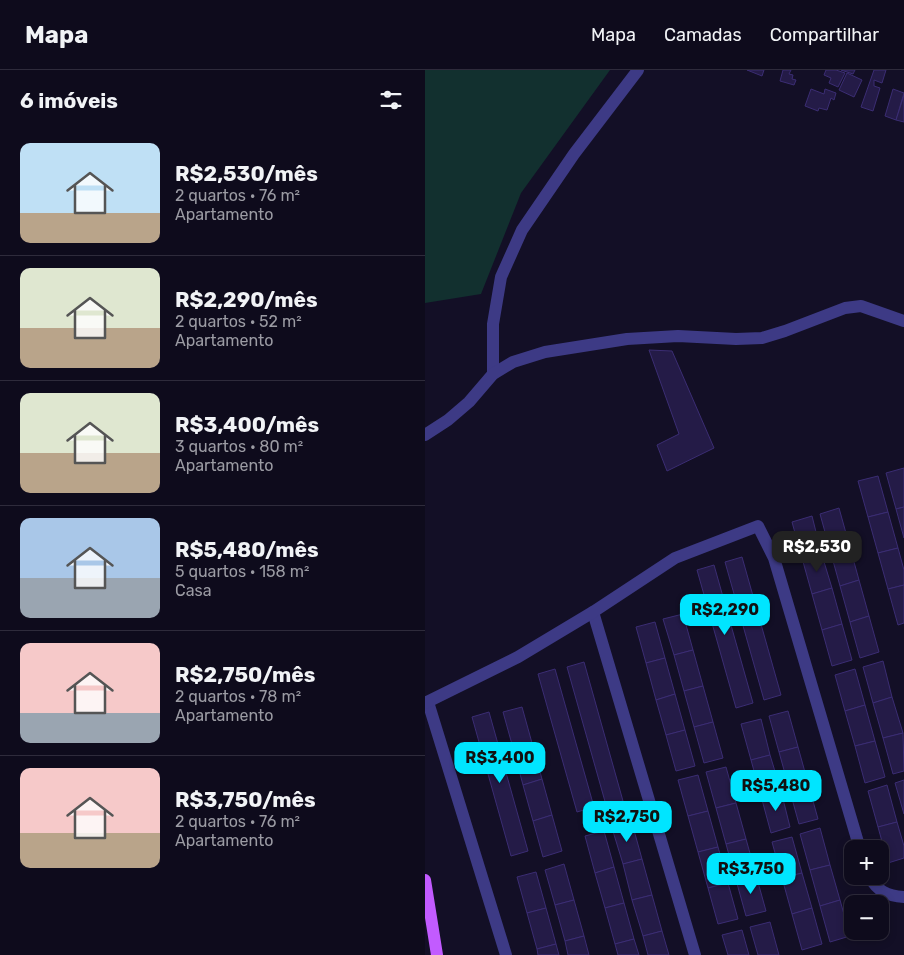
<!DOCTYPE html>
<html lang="pt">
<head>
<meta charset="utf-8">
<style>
  body { margin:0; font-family:Rubik,sans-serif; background:#1c1929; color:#f1f3f6; height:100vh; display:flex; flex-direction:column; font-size:19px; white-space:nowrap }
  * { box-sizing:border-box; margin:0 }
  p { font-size:16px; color:#9b9ba3 }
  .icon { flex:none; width:28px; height:28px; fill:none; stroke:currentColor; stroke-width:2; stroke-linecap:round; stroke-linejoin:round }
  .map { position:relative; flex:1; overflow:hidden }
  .drawer { display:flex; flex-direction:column; background:#0e0b1c; width:425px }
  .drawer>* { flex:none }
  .fabs { position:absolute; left:419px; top:770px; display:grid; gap:10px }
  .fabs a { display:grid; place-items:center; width:45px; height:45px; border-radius:10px; background:#0e0b1c; box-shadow:0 2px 8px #0003,0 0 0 1px #2e2b3b; font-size:25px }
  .price { position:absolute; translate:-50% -42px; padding:0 11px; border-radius:10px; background:#00e5ff; color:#111; font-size:16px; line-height:32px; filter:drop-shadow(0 1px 2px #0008) }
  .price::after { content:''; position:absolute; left:50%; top:30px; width:15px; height:11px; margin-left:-8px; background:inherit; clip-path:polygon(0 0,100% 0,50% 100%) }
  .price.active { background:#222; color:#fff }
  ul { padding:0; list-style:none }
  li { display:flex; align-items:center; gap:15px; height:125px; padding:0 20px }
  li+li { border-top:1px solid #2e2b3b }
  li span { display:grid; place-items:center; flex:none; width:140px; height:100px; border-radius:10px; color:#555 }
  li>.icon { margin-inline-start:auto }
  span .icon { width:60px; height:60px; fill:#fffc; stroke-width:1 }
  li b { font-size:21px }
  h2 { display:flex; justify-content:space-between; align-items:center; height:60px; padding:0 20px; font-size:21px }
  header { display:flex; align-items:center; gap:30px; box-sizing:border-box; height:70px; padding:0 25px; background:#0e0b1c; border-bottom:1px solid #2e2b3b }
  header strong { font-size:24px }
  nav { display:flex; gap:28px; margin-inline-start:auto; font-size:18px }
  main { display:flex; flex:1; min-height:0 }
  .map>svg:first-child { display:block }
</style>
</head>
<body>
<header>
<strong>Mapa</strong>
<nav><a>Mapa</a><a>Camadas</a><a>Compartilhar</a></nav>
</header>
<main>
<section class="drawer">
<h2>6 imóveis<svg class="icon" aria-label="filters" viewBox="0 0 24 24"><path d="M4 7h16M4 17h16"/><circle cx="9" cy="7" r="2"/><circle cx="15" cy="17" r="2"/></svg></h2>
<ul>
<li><span style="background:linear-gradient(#bfe0f5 70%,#b9a48a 0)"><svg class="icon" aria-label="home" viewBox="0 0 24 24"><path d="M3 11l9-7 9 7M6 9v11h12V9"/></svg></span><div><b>R$2,530/mês</b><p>2 quartos · 76 m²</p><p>Apartamento</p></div></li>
<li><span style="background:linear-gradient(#dfe7d0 60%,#b9a48a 0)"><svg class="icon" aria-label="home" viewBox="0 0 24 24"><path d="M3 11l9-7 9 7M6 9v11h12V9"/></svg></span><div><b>R$2,290/mês</b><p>2 quartos · 52 m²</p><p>Apartamento</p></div></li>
<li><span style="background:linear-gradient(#dfe7d0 60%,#b9a48a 0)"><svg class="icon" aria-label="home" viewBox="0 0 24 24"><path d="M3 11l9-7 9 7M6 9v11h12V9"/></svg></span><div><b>R$3,400/mês</b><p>3 quartos · 80 m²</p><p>Apartamento</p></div></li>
<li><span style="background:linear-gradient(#a9c7e8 60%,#9aa5b1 0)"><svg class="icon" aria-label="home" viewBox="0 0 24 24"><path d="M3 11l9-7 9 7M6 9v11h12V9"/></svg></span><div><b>R$5,480/mês</b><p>5 quartos · 158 m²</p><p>Casa</p></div></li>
<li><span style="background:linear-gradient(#f6c9c9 70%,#9aa5b1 0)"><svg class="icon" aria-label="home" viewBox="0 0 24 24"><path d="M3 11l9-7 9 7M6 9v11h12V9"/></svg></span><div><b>R$2,750/mês</b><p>2 quartos · 78 m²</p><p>Apartamento</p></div></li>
<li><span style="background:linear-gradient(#f6c9c9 65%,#b9a48a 0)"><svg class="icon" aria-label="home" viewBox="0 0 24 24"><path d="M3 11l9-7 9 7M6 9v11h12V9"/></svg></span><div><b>R$3,750/mês</b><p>2 quartos · 76 m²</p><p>Apartamento</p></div></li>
</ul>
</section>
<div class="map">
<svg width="479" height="885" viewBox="0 0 479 885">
  <rect width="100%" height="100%" fill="#130f26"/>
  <!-- green -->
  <path fill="#12302f" d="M0 0H185L96 123 56 224 0 233Z"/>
  <!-- building -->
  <g fill="#241b47" stroke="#3b2d73">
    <path d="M322 0H339L337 6Z"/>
    <path d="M358 0H366L364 4 368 5 367 9 371 10 369 15 355 11Z"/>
    <path d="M401 0H411L420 3 413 17 404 13 406 8 399 5Z"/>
    <path d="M416 0H430L428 4Z"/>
    <path d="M449 0H461L457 13 449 10V16L455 18 448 41 436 37Z"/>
    <path d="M422 3 437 10 429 27 414 20Z"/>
    <path d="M386 19 399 24 400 19 411 23 409 30 406 28 402 40 394 38 393 41 380 36Z"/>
    <path d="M468 19 479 23 471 50 460 46Z"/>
    <path d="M479 25V52L471 50Z"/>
    <path d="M224 280 247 281 289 378 242 401 232 375 254 364Z"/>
    <path d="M479 398V437L471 439 461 403Z"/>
    <path d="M453 406 463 442 443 447 433 411Z"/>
    <path d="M479 437V468L471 439Z"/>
    <path d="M414 438 424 474 405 480 395 444Z"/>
    <path d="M463 442 473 478 453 483 443 447Z"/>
    <path d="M387 446 396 482 377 488 367 452Z"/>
    <path d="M424 474 434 510 415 516 405 480Z"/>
    <path d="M473 478 479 500V515L463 519 453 483Z"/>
    <path d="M396 482 407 518 387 524 377 488Z"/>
    <path d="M317 487 356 625 339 630 300 492Z"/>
    <path d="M289 495 328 633 311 638 272 500Z"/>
    <path d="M434 510 444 546 425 552 415 516Z"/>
    <path d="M479 515V553L473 555 463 519Z"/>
    <path d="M407 518 417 554 397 560 387 524Z"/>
    <path d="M258 544 268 580 249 585 238 549Z"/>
    <path d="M444 546 454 582 435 588 425 552Z"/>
    <path d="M230 552 240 588 221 593 211 557Z"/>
    <path d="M417 554 427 590 407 596 397 560Z"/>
    <path d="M268 580 278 616 259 621 249 585Z"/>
    <path d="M240 588 250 624 231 630 221 593Z"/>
    <path d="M458 591 467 627 448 633 438 597Z"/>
    <path d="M159 592 198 731 181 735 142 597Z"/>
    <path d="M130 599 169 737 152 742 113 604Z"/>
    <path d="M430 599 440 635 420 641 410 605Z"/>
    <path d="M278 616 288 652 269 657 259 621Z"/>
    <path d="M250 624 260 660 241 665 231 630Z"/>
    <path d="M467 627 478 663 458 668 448 633Z"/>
    <path d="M440 635 450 671 430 676 420 641Z"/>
    <path d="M97 637 107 673 88 678 78 642Z"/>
    <path d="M363 641 373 677 354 682 344 646Z"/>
    <path d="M64 642 103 781 86 786 47 647Z"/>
    <path d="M336 649 345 685 326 690 316 654Z"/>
    <path d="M288 652 298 688 279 693 269 657Z"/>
    <path d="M260 660 270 696 251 701 241 665Z"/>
    <path d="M478 663 479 701 468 704 458 668Z"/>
    <path d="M450 671 460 707 440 713 430 676Z"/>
    <path d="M107 673 117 709 98 715 88 678Z"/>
    <path d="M373 677 383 713 364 718 354 682Z"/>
    <path d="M345 685 356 721 336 726 326 690Z"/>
    <path d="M301 697 311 733 291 738 281 702Z"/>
    <path d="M273 705 283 741 263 746 253 710Z"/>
    <path d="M117 709 127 745 108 751 98 715Z"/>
    <path d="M479 710V744L470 713Z"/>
    <path d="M383 713 393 749 374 754 364 718Z"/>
    <path d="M462 715 472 752 453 757 443 721Z"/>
    <path d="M356 721 365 757 346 763 336 726Z"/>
    <path d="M311 733 321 769 301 774 291 738Z"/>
    <path d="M283 741 293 777 273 782 263 746Z"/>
    <path d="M127 745 137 781 118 787 108 751Z"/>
    <path d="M472 752 479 776V788L463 793 453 757Z"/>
    <path d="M207 753 217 789 198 794 187 758Z"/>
    <path d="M395 758 405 795 385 800 375 764Z"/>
    <path d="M179 761 189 797 170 803 160 766Z"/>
    <path d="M367 767 377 803 357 808 347 772Z"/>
    <path d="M321 769 331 805 311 810 301 774Z"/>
    <path d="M293 777 303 813 283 818 273 782Z"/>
    <path d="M217 789 227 825 207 830 198 794Z"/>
    <path d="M139 794 149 830 130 835 120 800Z"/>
    <path d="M405 795 415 830 395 836 385 800Z"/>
    <path d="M189 797 199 833 180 838 170 803Z"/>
    <path d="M111 802 121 838 102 843 92 807Z"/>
    <path d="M377 803 387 838 367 844 357 808Z"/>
    <path d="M331 805 341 841 321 846 311 810Z"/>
    <path d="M303 813 313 849 293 854 283 818Z"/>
    <path d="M227 825 237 861 218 866 207 830Z"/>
    <path d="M149 830 159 866 140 871 130 835Z"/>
    <path d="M415 830 425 866 405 872 395 836Z"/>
    <path d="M199 833 209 869 190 874 180 838Z"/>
    <path d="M121 838 131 874 112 879 102 843Z"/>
    <path d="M387 838 397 874 377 880 367 844Z"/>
    <path d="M345 852 354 885H333L325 857Z"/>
    <path d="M317 860 324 885H303L297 865Z"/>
    <path d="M237 861 244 885H223L218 866Z"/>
    <path d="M159 866 164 885H143L140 871Z"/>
    <path d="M209 869 214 885H193L190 874Z"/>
    <path d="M131 874 134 885H113L112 879Z"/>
  </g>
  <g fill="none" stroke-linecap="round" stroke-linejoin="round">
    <!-- minor -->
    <g stroke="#3d3a85" stroke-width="12">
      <path d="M68 304V254L76 207 97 160 149 84 213 0"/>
      <path d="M0 365 23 350 44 332 68 304 88 292 120 282 202 269 253 266 311 269 337 268 360 261 420 238 436 236 479 251"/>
      <path d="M168 542 270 885"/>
      <path d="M3 632 81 885"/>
      <path d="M0 633 93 587 168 542 250 488 333 456 349 488 435 779"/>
      <path d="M444 806C452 821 462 826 479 827"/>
    </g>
    <!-- primary -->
    <path stroke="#c25bff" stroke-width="12" d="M0 810 12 885"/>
  </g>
</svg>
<div class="fabs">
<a>+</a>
<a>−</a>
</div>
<b class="price active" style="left:392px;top:503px">R$2,530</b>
<b class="price" style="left:300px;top:566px">R$2,290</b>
<b class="price" style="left:75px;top:714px">R$3,400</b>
<b class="price" style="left:351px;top:742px">R$5,480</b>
<b class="price" style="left:202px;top:773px">R$2,750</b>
<b class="price" style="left:326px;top:825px">R$3,750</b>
</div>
</main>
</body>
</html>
